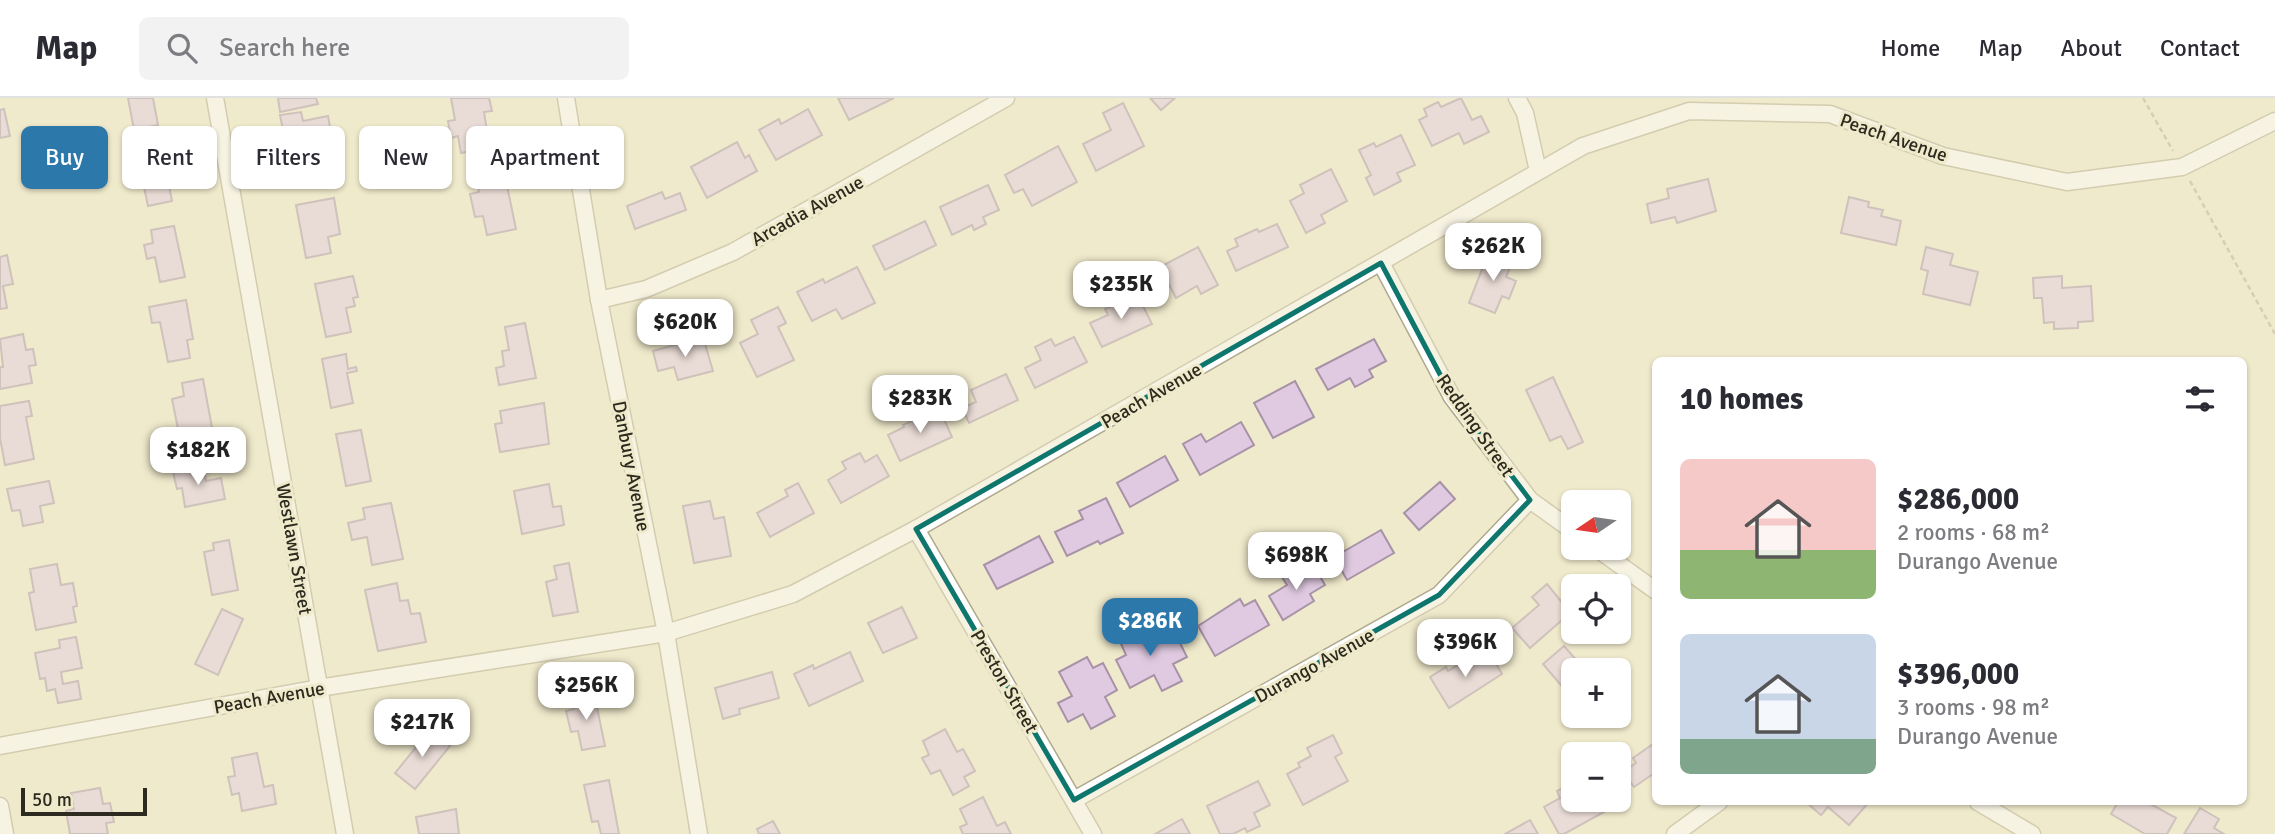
<!DOCTYPE html>
<html lang="en">
<head>
<meta charset="utf-8">
<style>
  body { margin:0; font-family:Signika,sans-serif; background:#f2f2f3; color:#2b2b33; height:100vh; display:flex; flex-direction:column; font-size:26px; white-space:nowrap }
  * { box-sizing:border-box; margin:0 }
  p { font-size:23px; color:#7c7c81 }
  .icon { flex:none; width:38px; height:38px; fill:none; stroke:currentColor; stroke-width:2; stroke-linecap:round; stroke-linejoin:round }
  .map { position:relative; flex:1; overflow:hidden }
  .sheet { position:absolute; left:1652px; top:259px; width:595px; height:448px; display:flex; flex-direction:column; background:#fff; border-radius:10px; box-shadow:0 2px 5px #0004 }
  .sheet>* { flex:none }
  .top-card { position:absolute; left:21px; top:28px; width:665px; height:63px; display:flex; gap:14px }
  .needle { width:46px; rotate:257deg }
  .controls { position:absolute; left:1561px; top:392px; display:grid; gap:14px }
  .controls a { display:grid; place-items:center; width:70px; height:70px; border-radius:10px; background:#fff; box-shadow:0 2px 5px #0004; font-size:35px }
  .scale { position:absolute; left:21px; bottom:18px; width:126px; box-sizing:border-box; padding-left:7px; border:4px solid #2d2b1f; border-top:0; font-size:19px; line-height:24px; white-space:nowrap; color:#2d2b1f; -webkit-text-stroke:5px #f0eacc; paint-order:stroke }
  .price { position:absolute; translate:-50% -60px; padding:0 16px; border-radius:14px; background:#fff; color:#222; font-size:23px; line-height:46px; filter:drop-shadow(0 2px 4px #0008) }
  .price::after { content:''; position:absolute; left:50%; top:42px; width:21px; height:16px; margin-left:-10px; background:inherit; clip-path:polygon(0 0,100% 0,50% 100%) }
  .price.selected { background:#2d78ab; color:#fff }
  ul { padding:0; list-style:none }
  li { display:flex; align-items:center; gap:21px; height:175px; padding:0 28px }
  li span { display:grid; place-items:center; flex:none; width:196px; height:140px; border-radius:10px; color:#555 }
  li>.icon { margin-inline-start:auto }
  span .icon { width:84px; height:84px; fill:#fffc; stroke-width:1 }
  li b { font-size:30px }
  h2 { display:flex; justify-content:space-between; align-items:center; height:84px; padding:0 28px; font-size:30px }
  .pill { padding:0 24px; border-radius:10px; background:#fff; box-shadow:0 2px 5px #0004; font-size:24px; line-height:63px }
  .pill.selected { background:#2d78ab; color:#fff }
  header { display:flex; align-items:center; gap:42px; box-sizing:border-box; height:98px; padding:0 35px; background:#fff; border-bottom:2px solid #e1e1e2 }
  header strong { font-size:33px }
  nav { display:flex; gap:38px; margin-inline-start:auto; font-size:24px }
  .search { width:490px; height:63px; background:#f2f2f3; display:flex; align-items:center; gap:18px; box-sizing:border-box; padding:0 24px; border-radius:10px; color:#7c7c81; font-size:26px }
  .map>svg:first-child { display:block }
</style>
</head>
<body>
<header>
<strong>Map</strong>
<div class="search"><svg class="icon" aria-label="search" viewBox="0 0 24 24"><circle cx="10" cy="10" r="6"/><path d="M15 15l6 6"/></svg>Search here</div>
<nav><a>Home</a><a>Map</a><a>About</a><a>Contact</a></nav>
</header>
<div class="map">
<svg width="2275" height="736" viewBox="0 0 2275 736">
  <rect width="100%" height="100%" fill="#f0eacc"/>
  <!-- building -->
  <g fill="#e0cae1" stroke="#a792a7" stroke-width="2">
    <path d="M128 0H153L158 27 134 32Z"/>
    <path d="M278 0H316L318 6 280 14Z"/>
    <path d="M451 0H489L492 13 484 14 487 33 482 34 485 50 461 55 458 38 451 40 448 23 455 22Z"/>
    <path d="M838 0H894L849 22Z"/>
    <path d="M1150 0H1175L1161 12Z"/>
    <path d="M1461 0 1472 22 1481 18 1489 34 1464 46 1459 35 1432 48 1419 22 1427 18 1424 11 1438 4 1441 9Z"/>
    <path d="M1123 5 1144 48 1096 73 1083 46 1111 32 1103 15Z"/>
    <path d="M4 11 10 38 0 40V12Z"/>
    <path d="M808 11 822 37 776 62 759 32 779 21 781 26Z"/>
    <path d="M301 14 303 23 328 18 335 56 298 63 295 46 286 47 280 17Z"/>
    <path d="M1401 37 1415 67 1397 75 1401 83 1374 97 1366 80 1371 77 1359 52 1374 45 1376 49Z"/>
    <path d="M737 44 745 60 749 57 757 73 707 100 691 69Z"/>
    <path d="M1058 48 1077 84 1032 108 1023 91 1014 95 1005 77Z"/>
    <path d="M162 51 172 103 148 108 137 56Z"/>
    <path d="M1331 71 1347 103 1321 117 1325 125 1306 135 1290 103 1304 95 1300 87Z"/>
    <path d="M504 73 516 131 487 137 483 118 475 119 470 96 479 94 476 79Z"/>
    <path d="M1708 81 1716 113 1677 125 1675 119 1651 125 1647 106 1669 100 1667 91Z"/>
    <path d="M988 87 999 112 983 119 986 126 974 132 972 127 952 137 940 109Z"/>
    <path d="M662 94 665 101 680 95 686 112 635 131 627 108Z"/>
    <path d="M1849 99 1869 104 1868 109 1883 112 1881 118 1901 123 1896 147 1841 135Z"/>
    <path d="M334 100 340 136 328 139 331 155 306 160 296 107Z"/>
    <path d="M925 123 936 147 885 172 873 148Z"/>
    <path d="M1277 126 1288 149 1236 173 1227 153 1238 148 1235 141 1257 131 1259 134Z"/>
    <path d="M174 128 185 179 160 184 155 159 147 161 144 147 153 145 151 132Z"/>
    <path d="M1198 149 1218 187 1201 196 1197 188 1176 200 1160 169Z"/>
    <path d="M1926 149 1953 156 1950 167 1978 174 1970 207 1923 196 1928 173 1921 171Z"/>
    <path d="M1489 153 1513 162 1506 179 1516 183 1509 201 1502 198 1495 215 1469 205Z"/>
    <path d="M7 157 13 186 3 188 7 210 0 211V159Z"/>
    <path d="M857 169 875 205 842 221 836 211 812 223 797 194 823 181 825 185Z"/>
    <path d="M353 178 358 199 353 200 355 208 346 210 351 234 326 239 315 186Z"/>
    <path d="M2062 178V190L2091 188 2093 223 2078 224V230L2054 231V224L2044 225 2042 200H2034L2033 180Z"/>
    <path d="M1137 196 1152 226 1102 249 1090 225 1108 217 1105 211Z"/>
    <path d="M186 202 193 241 187 242 190 260 168 264 160 224 152 225 149 209Z"/>
    <path d="M778 209 786 225 778 229 794 262 757 279 740 245 758 236 751 222Z"/>
    <path d="M525 225 536 280 499 287 496 270 504 268 502 253 509 252 505 229Z"/>
    <path d="M23 236 26 252 33 251 36 267 29 268 32 285 0 291V269H3L0 241Z"/>
    <path d="M703 239 713 273 678 282 674 269 658 273 653 253Z"/>
    <path d="M1074 239 1087 264 1035 290 1025 270 1041 262 1035 249 1051 241 1055 248Z"/>
    <path d="M1374 241 1386 263 1369 272 1373 279 1355 289 1350 280 1328 292 1316 271Z"/>
    <path d="M346 256 348 271 356 269 357 273 347 275 353 305 331 310 322 261Z"/>
    <path d="M1006 276 1018 302 969 325 962 310 976 304 971 292Z"/>
    <path d="M1553 279 1583 344 1568 351 1561 338 1550 343 1526 292Z"/>
    <path d="M203 281 213 335 180 341 172 301 184 298 182 285Z"/>
    <path d="M1295 283 1314 319 1273 340 1254 305Z"/>
    <path d="M29 303 32 318 26 319 34 361 5 367 0 340V308Z"/>
    <path d="M544 305 549 346 500 354 495 326 502 325 500 313Z"/>
    <path d="M939 310 952 339 900 363 888 337 904 329 903 327Z"/>
    <path d="M1241 324 1254 347 1200 377 1183 346 1201 336 1206 344Z"/>
    <path d="M361 332 371 383 346 388 336 336Z"/>
    <path d="M860 355 865 364 877 357 889 378 841 405 828 382 846 371 842 364Z"/>
    <path d="M1165 358 1178 382 1130 409 1117 385Z"/>
    <path d="M203 368 206 383 221 380 225 401 185 409 182 390 177 391 173 374Z"/>
    <path d="M49 383 54 405 40 408 43 424 23 428 20 412 12 413 7 391Z"/>
    <path d="M1440 384 1455 401 1419 432 1404 415Z"/>
    <path d="M798 385 814 415 770 439 757 415 788 398 785 392Z"/>
    <path d="M549 386 553 409 561 408 564 427 522 436 514 393Z"/>
    <path d="M1106 400 1123 435 1100 446 1098 443 1067 458 1055 434 1083 421 1079 413Z"/>
    <path d="M710 403 714 421 724 419 731 458 694 465 683 408Z"/>
    <path d="M391 405 403 461 372 467 367 439 352 442 348 425 365 421 363 410Z"/>
    <path d="M1381 432 1394 455 1347 482 1334 459Z"/>
    <path d="M1039 438 1053 464 997 491 984 467Z"/>
    <path d="M229 442 238 492 212 497 204 454 214 452 213 445Z"/>
    <path d="M569 465 578 514 553 518 546 484 557 481 554 468Z"/>
    <path d="M57 466 61 487 73 485 77 508 73 509 76 524 36 532 29 495 34 494 30 471Z"/>
    <path d="M1300 469 1304 476 1315 470 1325 487 1310 496 1314 503 1283 522 1269 498 1287 487 1282 479Z"/>
    <path d="M397 485 400 503 408 502 411 516 420 515 426 544 378 553 365 492Z"/>
    <path d="M1547 486 1573 518 1565 525 1562 522 1530 550 1512 530 1539 507 1532 499Z"/>
    <path d="M1240 501 1244 508 1255 502 1269 527 1215 558 1198 528Z"/>
    <path d="M902 509 917 540 883 555 868 525Z"/>
    <path d="M222 511 243 521 218 577 195 566Z"/>
    <path d="M1145 525 1156 545 1175 535 1187 559 1173 566 1182 583 1162 593 1154 577 1130 590 1116 562 1126 557 1118 539Z"/>
    <path d="M76 539 82 570 61 574 63 586 78 583 81 601 58 605 55 591 47 593 45 580 40 581 35 555 60 550 59 542Z"/>
    <path d="M1564 548 1585 572H1573V597L1571 599 1543 566Z"/>
    <path d="M850 554 863 583 809 608 794 576 813 567 814 571Z"/>
    <path d="M1489 554 1502 576 1449 610 1430 579 1446 569 1448 573 1461 565 1464 570Z"/>
    <path d="M1087 559 1093 570 1103 565 1117 592 1105 599 1115 618 1091 631 1083 616 1068 624 1058 605 1072 598 1059 574Z"/>
    <path d="M772 574 779 600 739 611 740 616 723 621 715 590Z"/>
    <path d="M594 595 605 648 582 652 578 633 571 634 566 613 574 611 572 599Z"/>
    <path d="M945 631 957 654 963 651 975 673 964 679 969 688 953 697 940 672 931 676 922 660 929 657 923 643Z"/>
    <path d="M430 632 450 648 415 691 395 675Z"/>
    <path d="M1333 637 1342 655 1335 659 1348 683 1303 707 1287 676 1300 669 1298 665 1311 658 1307 650Z"/>
    <path d="M1656 644V674L1634 689 1623 674 1636 665 1633 660Z"/>
    <path d="M257 655 264 689 273 687 276 706 242 713 239 695 232 697 228 679 235 678 232 660Z"/>
    <path d="M609 682 619 736H601L598 723 592 724 584 687Z"/>
    <path d="M1258 683 1270 707 1254 715 1260 728 1247 734 1245 730 1233 736H1220L1207 708Z"/>
    <path d="M1573 685V702H1609L1613 709 1564 736H1559L1544 709 1560 700 1557 693Z"/>
    <path d="M100 690 103 706 110 705 114 724 106 725 108 736H70L66 713 74 711 71 695Z"/>
    <path d="M983 699 997 728 1005 724 1011 736H963L960 729 967 726 960 711Z"/>
    <path d="M1808 704H1869L1849 727 1828 709 1821 717 1807 705Z"/>
    <path d="M2118 704H2147L2176 720 2167 736H2145L2111 716Z"/>
    <path d="M2200 710 2219 721 2214 730 2224 736H2184Z"/>
    <path d="M456 711 459 736H419L416 719Z"/>
    <path d="M1182 721 1190 736H1155Z"/>
    <path d="M1530 722 1538 736H1505Z"/>
    <path d="M773 723 780 736H759L757 731Z"/>
  </g>
  <g fill="none" stroke-linecap="round" stroke-linejoin="round">
    <!-- minor casing -->
    <g stroke="#afa98d" stroke-width="19">
      <g id="minor">
        <path d="M215 0 345 736"/>
        <path d="M566 0 599 202 666 535 699 736"/>
        <path d="M1517 0 1525 15 1538 73"/>
        <path d="M1381 165 1452 299 1530 402 1573 433"/>
        <path d="M599 202 646 191 733 154 1006 0"/>
        <path d="M916 431 1093 736"/>
        <path d="M1596 450 1656 493"/>
        <path d="M0 648 319 590 666 535 793 496 916 431 1583 48 1689 13 1830 16 1943 58 2067 84 2182 69 2275 23"/>
        <path d="M1074 702 1439 497 1530 402"/>
        <path d="M1978 704 2032 736"/>
        <path d="M0 708 5 736"/>
        <path d="M1675 736 1719 704"/>
      </g>
    </g>
    <!-- path -->
    <g stroke="#b3ae95" stroke-width="2.5" stroke-dasharray="5 3.5" stroke-linecap="butt">
      <path d="M2143 0 2173 53"/>
      <path d="M2190 83 2275 236"/>
    </g>
    <!-- minor -->
    <use href="#minor" stroke="#fff" stroke-width="16"/>
  </g>
  <!-- marked area -->
  <path d="M0 0H2275V736H0ZM1381 165 1452 299 1530 402 1439 497 1074 702 916 431Z" fill="#f0eacc" fill-opacity=".55" fill-rule="evenodd"/>
  <path fill="none" stroke="#0f766e" stroke-width="5" stroke-linejoin="round" d="M1381 165 1452 299 1530 402 1439 497 1074 702 916 431Z"/>
  <g text-anchor="middle" stroke-width="6" stroke-linejoin="round" paint-order="stroke">
    <!-- street labels -->
    <g font-size="19" fill="#2d2b1f" stroke="#f0eacc">
      <text transform="translate(1894 39) rotate(19)" y="7">Peach Avenue</text>
      <text transform="translate(807 112) rotate(-29)" y="7">Arcadia Avenue</text>
      <text transform="translate(1151 297) rotate(-30)" y="7">Peach Avenue</text>
      <text transform="translate(1476 327) rotate(55)" y="7">Redding Street</text>
      <text transform="translate(632 368) rotate(79)" y="7">Danbury Avenue</text>
      <text transform="translate(295 451) rotate(80)" y="7">Westlawn Street</text>
      <text transform="translate(1314 567) rotate(-29)" y="7">Durango Avenue</text>
      <text transform="translate(1005 583) rotate(60)" y="7">Preston Street</text>
      <text transform="translate(269 599) rotate(-10)" y="7">Peach Avenue</text>
    </g>
  </g>
</svg>
<div class="controls">
<a><svg class="needle" viewBox="-14 -14 28 28"><path d="M0-13l5 13h-10z" fill="#e53935"/><path d="M0 13l5-13h-10z" fill="#7c7c81"/></svg></a>
<a><svg class="icon" aria-label="locate" viewBox="0 0 24 24"><circle cx="12" cy="12" r="6"/><path d="M12 2v4M12 18v4M2 12h4M18 12h4"/></svg></a>
<a>+</a>
<a>−</a>
</div>
<div class="scale">50 m</div>
<b class="price" style="left:1493px;top:185px">$262K</b>
<b class="price" style="left:1121px;top:223px">$235K</b>
<b class="price" style="left:685px;top:261px">$620K</b>
<b class="price" style="left:920px;top:337px">$283K</b>
<b class="price" style="left:198px;top:389px">$182K</b>
<b class="price" style="left:1296px;top:494px">$698K</b>
<b class="price selected" style="left:1150px;top:560px">$286K</b>
<b class="price" style="left:1465px;top:581px">$396K</b>
<b class="price" style="left:586px;top:624px">$256K</b>
<b class="price" style="left:422px;top:661px">$217K</b>
<div class="top-card">
<a class="pill selected">Buy</a>
<a class="pill">Rent</a>
<a class="pill">Filters</a>
<a class="pill">New</a>
<a class="pill">Apartment</a>
</div>
<section class="sheet">
<h2>10 homes<svg class="icon" aria-label="filters" viewBox="0 0 24 24"><path d="M4 7h16M4 17h16"/><circle cx="9" cy="7" r="2"/><circle cx="15" cy="17" r="2"/></svg></h2>
<ul>
<li><span style="background:linear-gradient(#f6c9c9 65%,#8fb573 0)"><svg class="icon" aria-label="home" viewBox="0 0 24 24"><path d="M3 11l9-7 9 7M6 9v11h12V9"/></svg></span><div><b>$286,000</b><p>2 rooms · 68 m²</p><p>Durango Avenue</p></div></li>
<li><span style="background:linear-gradient(#c9d6e8 75%,#7fa58c 0)"><svg class="icon" aria-label="home" viewBox="0 0 24 24"><path d="M3 11l9-7 9 7M6 9v11h12V9"/></svg></span><div><b>$396,000</b><p>3 rooms · 98 m²</p><p>Durango Avenue</p></div></li>
</ul>
</section>
</div>
</body>
</html>
